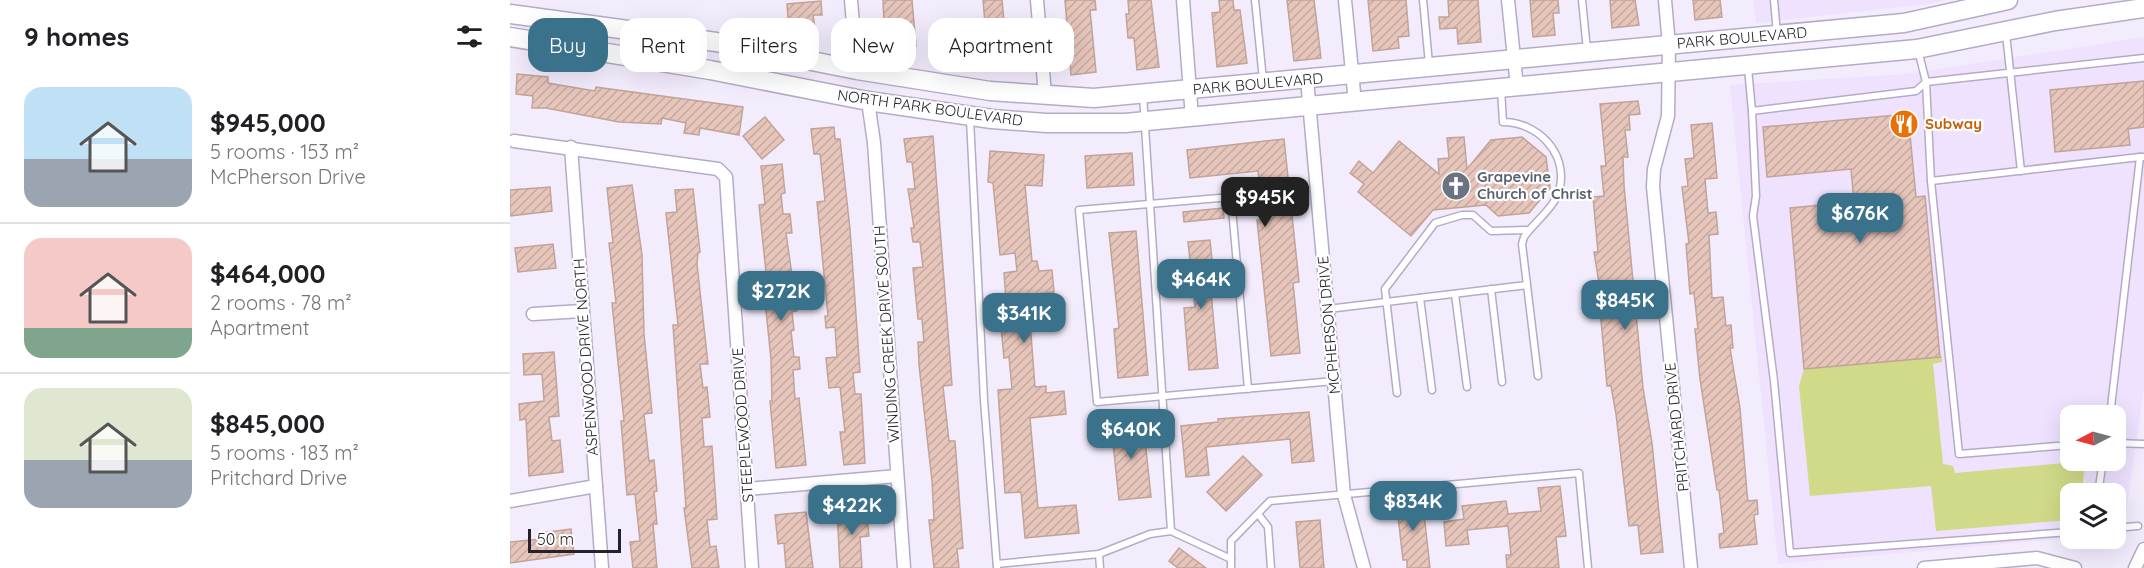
<!DOCTYPE html>
<html lang="en">
<head>
<meta charset="utf-8">
<style>
  body { margin:0; font-family:Quicksand,sans-serif; background:#f2f2f2; color:#202124; height:100vh; display:flex; flex-direction:column; font-size:22px; white-space:nowrap }
  * { box-sizing:border-box; margin:0 }
  p { font-size:20px; color:#757577 }
  .icon { flex:none; width:33px; height:33px; fill:none; stroke:currentColor; stroke-width:2; stroke-linecap:round; stroke-linejoin:round }
  .map { position:relative; flex:1; overflow:hidden }
  .panel { display:flex; flex-direction:column; background:#fff; width:510px }
  .panel>* { flex:none }
  .guide { position:absolute; left:18px; top:18px; width:570px; height:54px; display:flex; gap:12px }
  .needle { width:39px; rotate:264deg }
  .buttons { position:absolute; left:1550px; top:405px; display:grid; gap:12px }
  .buttons a { display:grid; place-items:center; width:66px; height:66px; border-radius:12px; background:#fff; box-shadow:0 6px 24px #0002; font-size:30px }
  .scale { position:absolute; left:18px; bottom:15px; width:93px; box-sizing:border-box; padding-left:6px; border:3px solid #26222d; border-top:0; font-size:16px; line-height:21px; white-space:nowrap; color:#26222d; -webkit-text-stroke:4px #fff; paint-order:stroke }
  .price { position:absolute; translate:-50% -51px; padding:0 14px; border-radius:12px; background:#3a728c; color:#fff; font-size:20px; line-height:39px; filter:drop-shadow(0 2px 3px #0008) }
  .price::after { content:''; position:absolute; left:50%; top:36px; width:18px; height:14px; margin-left:-9px; background:inherit; clip-path:polygon(0 0,100% 0,50% 100%) }
  .price.active { background:#222; color:#fff }
  ul { padding:0; list-style:none }
  li { display:flex; align-items:center; gap:18px; height:150px; padding:0 24px }
  li+li { border-top:2px solid #e0e0e0 }
  li span { display:grid; place-items:center; flex:none; width:168px; height:120px; border-radius:18px; color:#555 }
  li>.icon { margin-inline-start:auto }
  span .icon { width:72px; height:72px; fill:#fffc; stroke-width:1 }
  li b { font-size:26px }
  h2 { display:flex; justify-content:space-between; align-items:center; height:72px; padding:0 24px; font-size:26px }
  .chip { padding:0 21px; border-radius:18px; background:#fff; box-shadow:0 6px 24px #0002; font-size:21px; line-height:54px }
  .chip.active { background:#3a728c; color:#fff }
  main { display:flex; flex:1; min-height:0 }
  .map>svg:first-child { display:block }
</style>
</head>
<body>
<main>
<section class="panel">
<h2>9 homes<svg class="icon" aria-label="filters" viewBox="0 0 24 24"><path d="M4 7h16M4 17h16"/><circle cx="9" cy="7" r="2"/><circle cx="15" cy="17" r="2"/></svg></h2>
<ul>
<li><span style="background:linear-gradient(#bfe0f5 60%,#9aa5b1 0)"><svg class="icon" aria-label="home" viewBox="0 0 24 24"><path d="M3 11l9-7 9 7M6 9v11h12V9"/></svg></span><div><b>$945,000</b><p>5 rooms · 153 m²</p><p>McPherson Drive</p></div></li>
<li><span style="background:linear-gradient(#f6c9c9 75%,#7fa58c 0)"><svg class="icon" aria-label="home" viewBox="0 0 24 24"><path d="M3 11l9-7 9 7M6 9v11h12V9"/></svg></span><div><b>$464,000</b><p>2 rooms · 78 m²</p><p>Apartment</p></div></li>
<li><span style="background:linear-gradient(#dfe7d0 60%,#9aa5b1 0)"><svg class="icon" aria-label="home" viewBox="0 0 24 24"><path d="M3 11l9-7 9 7M6 9v11h12V9"/></svg></span><div><b>$845,000</b><p>5 rooms · 183 m²</p><p>Pritchard Drive</p></div></li>
</ul>
</section>
<div class="map">
<svg width="1634" height="568" viewBox="0 0 1634 568">
  <defs>
    <pattern id="building-hatch" width="6" height="6" patternUnits="userSpaceOnUse" patternTransform="scale(1.5)"><rect width="6" height="6" fill="#e6c5bb"/><path d="M-1 1l2-2M0 6l6-6M5 7l2-2" fill="none" stroke="#c5a9a1"/></pattern>
  </defs>
  <rect width="100%" height="100%" fill="#f3ecfd"/>
  <!-- built -->
  <g fill="#eee2ff" fill-rule="evenodd">
    <path d="M1243 0H1436L1419 4 1246 23Z"/>
    <path d="M1634 37V388L1613 534 1605 535V494H1560V538L1268 564 1220 85 1396 74ZM1560 416H1605V460H1560Z"/>
  </g>
  <!-- grass -->
  <path fill="#d1da88" d="M1432 356V362L1423 364 1433 464 1443 466 1445 473 1575 461 1572 493 1560 494V520L1426 531 1421 486 1300 496 1289 386 1294 369Z"/>
  <!-- building -->
  <g fill="url(#building-hatch)" stroke="#c2a399" stroke-width="1.5">
    <path d="M373 0H402L406 46 375 48Z"/>
    <path d="M473 0H492L496 45 501 44 502 58 492 59V67L474 69 471 47H477Z"/>
    <path d="M555 0H585L586 10H580L586 72 561 75Z"/>
    <path d="M618 0H641L649 67 627 70 624 38H618L616 14H619Z"/>
    <path d="M709 0H723L724 10H730L737 63 707 67 702 13 710 12Z"/>
    <path d="M777 0H804L811 58 784 61Z"/>
    <path d="M858 0H896L899 36 888 37 889 48 863 51Z"/>
    <path d="M938 0H968L971 42 948 44 947 28 930 29 929 17H939Z"/>
    <path d="M1020 0H1048L1049 13H1043L1045 35 1023 37Z"/>
    <path d="M1100 0H1125L1129 25 1102 28Z"/>
    <path d="M1183 0H1210L1212 17 1185 20Z"/>
    <path d="M311 1 312 15H303L305 28 279 30 277 4Z"/>
    <path d="M7 74 38 77V83L85 91 86 87 233 107 229 135 190 128 189 135 174 133 176 123 152 118 151 124 109 122 36 108H22L23 96 6 94Z"/>
    <path d="M1634 81V127L1618 129 1620 145 1545 152 1540 90Z"/>
    <path d="M1128 101 1130 114 1119 115 1120 130H1115L1118 157H1113L1114 185 1133 388 1142 443 1153 552 1131 554 1128 525 1119 526 1106 414 1101 386H1097L1090 309 1093 308 1084 252H1088L1083 197 1094 196 1091 166H1096L1090 104Z"/>
    <path d="M1398 114 1406 197 1415 196 1430 357 1294 369 1280 208 1344 202 1341 169 1257 177 1253 127Z"/>
    <path d="M255 117 274 140 252 159 233 136Z"/>
    <path d="M1202 123 1207 178 1195 179 1198 213 1206 212 1208 234 1199 235 1202 298 1213 297 1216 326 1221 325 1223 348H1220L1230 408 1237 493 1238 501 1247 500 1248 514 1244 515 1247 544 1210 548 1209 534 1214 533 1209 490H1207L1190 379 1185 329H1188L1184 293 1180 294 1176 244 1179 243 1172 187 1178 186 1175 159 1184 158 1181 125Z"/>
    <path d="M324 127 325 139H330L340 229 350 372 343 373 345 394H351L355 463 334 465 330 432H335L330 387 319 388 316 358 327 357 325 327 316 328 315 316H318L307 202 315 201 310 154H304L301 129Z"/>
    <path d="M423 136 442 385 433 386 439 441H445L453 548 447 549 449 568H424L419 520H424L422 481 409 365 408 342H414L412 319H408L403 268 413 267 410 242H403L401 228H404L398 189H405L402 162H397L394 139Z"/>
    <path d="M954 137 957 169 981 140 1012 137 1036 157 1040 188 1019 213 988 216 976 205 923 210 901 236 848 192 854 184 840 173 849 161 863 173 889 141 929 174 928 159 939 158 937 138Z"/>
    <path d="M774 139 789 282 783 283 790 353 761 356 747 220H754L748 171 680 178 677 150Z"/>
    <path d="M480 151 534 155 532 186 515 185 522 261H527L529 271 542 270 544 292 518 295 525 387 536 386V393L554 391 556 414 520 418 528 508 566 505 569 533 515 538 511 492 495 493 488 390 502 389 499 357 494 358 491 327H498L494 273 507 271 505 253 490 255 483 183 478 182Z"/>
    <path d="M622 153 624 185 577 188 575 156Z"/>
    <path d="M272 164 275 193 271 194 273 214H280L282 233H276L287 311 282 312 284 330 281 331 284 357H289L290 369 283 370 285 399 289 398 296 465 266 468 260 401H262L261 359 253 282H257L249 205 255 204 251 166Z"/>
    <path d="M122 185 132 255 134 334 142 413 134 414 139 461 144 460 147 491 144 492 147 524H143L147 568H123L120 542 130 541 125 494 117 495 111 421H114L102 303H106L99 243H103L97 188Z"/>
    <path d="M40 187 42 211 0 216V190Z"/>
    <path d="M183 189 190 252 188 253 187 264 198 364H190L193 388 197 387 200 417 192 418 194 447 202 446 207 519 197 520 200 547 206 546 209 568H182L174 508H176L163 325H168L156 213 167 212 165 190Z"/>
    <path d="M713 208 714 218 674 222 673 212Z"/>
    <path d="M626 231 638 375 608 378 604 329 609 328 599 233Z"/>
    <path d="M700 240 705 291 701 292 708 368 679 370 674 308 685 307 678 242Z"/>
    <path d="M43 244 46 268 8 272 5 248Z"/>
    <path d="M44 352 49 416 39 417 42 441 50 440 53 472 19 476 16 419 10 420 9 404 34 401 32 374 14 375 13 354Z"/>
    <path d="M799 412 804 461 782 463 780 439 696 447 699 475 676 477 671 426 708 422V419Z"/>
    <path d="M633 421 641 497 609 500 601 424Z"/>
    <path d="M733 456 752 475 716 511 697 492Z"/>
    <path d="M1050 486 1056 536 1046 537 1049 568H997L996 555H1001L998 526 957 530 959 544 936 546 934 522 954 519 952 506 996 501 998 514 1031 511 1028 488Z"/>
    <path d="M912 496 920 568H897V560H893L886 499Z"/>
    <path d="M356 507 359 536 350 537 352 568H330L327 510Z"/>
    <path d="M296 512 303 568H276L274 543 268 544 265 515Z"/>
    <path d="M810 520 814 568H790L786 522Z"/>
    <path d="M61 529 64 554 0 563V542L32 539 31 533Z"/>
    <path d="M669 548 696 568H668L659 561Z"/>
  </g>
  <g fill="none" stroke-linecap="round" stroke-linejoin="round">
    <!-- service casing -->
    <g stroke="#b6abc6" stroke-width="9">
      <g id="service">
        <path d="M745 0 753 80"/>
        <path d="M913 0 919 64"/>
        <path d="M1072 0 1077 50"/>
        <path d="M1264 0 1267 34"/>
        <path d="M1496 34 1511 171"/>
        <path d="M1408 50 1416 82 1421 181 1630 157"/>
        <path d="M1238 68 1242 111 1406 91 1416 82 1634 58"/>
        <path d="M633 95 661 531"/>
        <path d="M1242 111 1246 196 1243 216 1264 381 1280 553 1560 532"/>
        <path d="M460 119 474 400 487 568"/>
        <path d="M1421 181 1449 454 1560 445"/>
        <path d="M1017 285 1028 376"/>
        <path d="M981 289 992 382"/>
        <path d="M945 294 957 387"/>
        <path d="M910 298 922 390"/>
        <path d="M818 309 1017 285 1012 244 1014 237C1025 221 1046 207 1050 187 1057 152 1027 122 993 122L991 90"/>
        <path d="M738 389 721 197 569 210 587 402 824 381"/>
        <path d="M887 393 875 289 925 223 952 215H963L981 231 1019 230"/>
        <path d="M1600 416 1630 157H1634"/>
        <path d="M1605 443 1634 444"/>
        <path d="M1588 494 1593 460"/>
        <path d="M748 514 758 527 761 568"/>
        <path d="M1605 528 1628 526"/>
        <path d="M589 554 590 568"/>
        <path d="M487 564 589 554 640 534 661 531 721 559"/>
        <path d="M721 568V541L760 501 1069 473 1078 568"/>
      </g>
    </g>
    <!-- minor casing -->
    <g stroke="#b6abc6" stroke-width="15">
      <g id="minor">
        <path d="M341 0 347 70"/>
        <path d="M527 0 535 95"/>
        <path d="M673 0 682 118"/>
        <path d="M835 0 845 103"/>
        <path d="M998 0 1007 87"/>
        <path d="M1155 0 1159 45 1158 116 1144 169 1143 187 1181 568"/>
        <path d="M797 79 834 495 854 568"/>
        <path d="M358 101 364 143 394 568"/>
        <path d="M4 141 208 169 216 177 242 568"/>
        <path d="M61 147 92 568"/>
        <path d="M23 314 72 311"/>
        <path d="M237 489 387 476"/>
        <path d="M0 501 86 486"/>
        <path d="M1414 568 1527 558 1565 568"/>
        <path d="M1625 568 1634 549"/>
      </g>
    </g>
    <!-- secondary casing -->
    <g stroke="#b6abc6" stroke-width="21">
      <g id="secondary">
        <path d="M0 14 206 42 347 70 480 91 584 98 1394 23 1498 0"/>
        <path d="M0 37 200 70 358 101 482 119 536 123H615L1407 49 1545 21 1634 8"/>
      </g>
    </g>
    <!-- service -->
    <use href="#service" stroke="#fff" stroke-width="6"/>
    <!-- minor -->
    <use href="#minor" stroke="#fff" stroke-width="12"/>
    <!-- secondary -->
    <use href="#secondary" stroke="#fff" stroke-width="18"/>
  </g>
  <!-- icons -->
  <defs>
    <g id="restaurant-disc" transform="scale(1.5)"><circle r="9.5" fill="#e8710a" stroke="#fff"/><path d="M-5-6h1v4h1v-4h1v4h1v-4h1v5L-1.5 .5V6h-2V.5L-5-1ZM5-6V6H3V1.5H1.5Q1.5-4 5-6Z" fill="#fff"/></g>
    <g id="church-disc" transform="scale(1.5)"><circle r="9.5" fill="#6b7280" stroke="#fff"/><path d="M-1.2-6h2.4v3.5h3.3v2.4h-3.3V6h-2.4V-.1h-3.3v-2.4h3.3Z" fill="#fff"/></g>
  </defs>
  <g fill-rule="evenodd">
    <use href="#restaurant-disc" x="1394" y="124"/>
    <use href="#church-disc" x="946" y="186"/>
  </g>
  <g text-anchor="middle" stroke-width="4.5" stroke-linejoin="round" paint-order="stroke">
    <!-- street labels -->
    <g font-size="15" fill="#26222d" stroke="#fff">
      <text transform="translate(1232 38) rotate(-5)" y="5">PARK BOULEVARD</text>
      <text transform="translate(748 84) rotate(-5)" y="5">PARK BOULEVARD</text>
      <text transform="translate(420 108) rotate(8)" y="5">NORTH PARK BOULEVARD</text>
      <text transform="translate(819 325) rotate(-95)" y="5">MCPHERSON DRIVE</text>
      <text transform="translate(377 334) rotate(-94)" y="5">WINDING CREEK DRIVE SOUTH</text>
      <text transform="translate(76 357) rotate(-94)" y="5">ASPENWOOD DRIVE NORTH</text>
      <text transform="translate(233 425) rotate(-94)" y="5">STEEPLEWOOD DRIVE</text>
      <text transform="translate(1167 427) rotate(-96)" y="5">PRITCHARD DRIVE</text>
    </g>
    <!-- food labels -->
    <g font-size="15" font-weight="bold" fill="#c56008" stroke="#fff" text-anchor="start">
      <text x="1415" y="129">Subway</text>
    </g>
    <!-- worship labels -->
    <g font-size="15" font-weight="bold" fill="#5b616d" stroke="#fff" text-anchor="start">
      <text x="967" y="182">Grapevine<tspan x="967" dy="17">Church of Christ</tspan></text>
    </g>
  </g>
</svg>
<div class="buttons">
<a><svg class="needle" viewBox="-14 -14 28 28"><path d="M0-13l5 13h-10z" fill="#e53935"/><path d="M0 13l5-13h-10z" fill="#757577"/></svg></a>
<a><svg class="icon" aria-label="layers" viewBox="0 0 24 24"><path d="M12 4l9 5-9 5-9-5zM3 14l9 5 9-5"/></svg></a>
</div>
<div class="scale">50 m</div>
<b class="price active" style="left:755px;top:228px">$945K</b>
<b class="price" style="left:1350px;top:244px">$676K</b>
<b class="price" style="left:691px;top:310px">$464K</b>
<b class="price" style="left:271px;top:322px">$272K</b>
<b class="price" style="left:1115px;top:331px">$845K</b>
<b class="price" style="left:514px;top:344px">$341K</b>
<b class="price" style="left:621px;top:460px">$640K</b>
<b class="price" style="left:903px;top:532px">$834K</b>
<b class="price" style="left:342px;top:536px">$422K</b>
<div class="guide">
<a class="chip active">Buy</a>
<a class="chip">Rent</a>
<a class="chip">Filters</a>
<a class="chip">New</a>
<a class="chip">Apartment</a>
</div>
</div>
</main>
</body>
</html>
